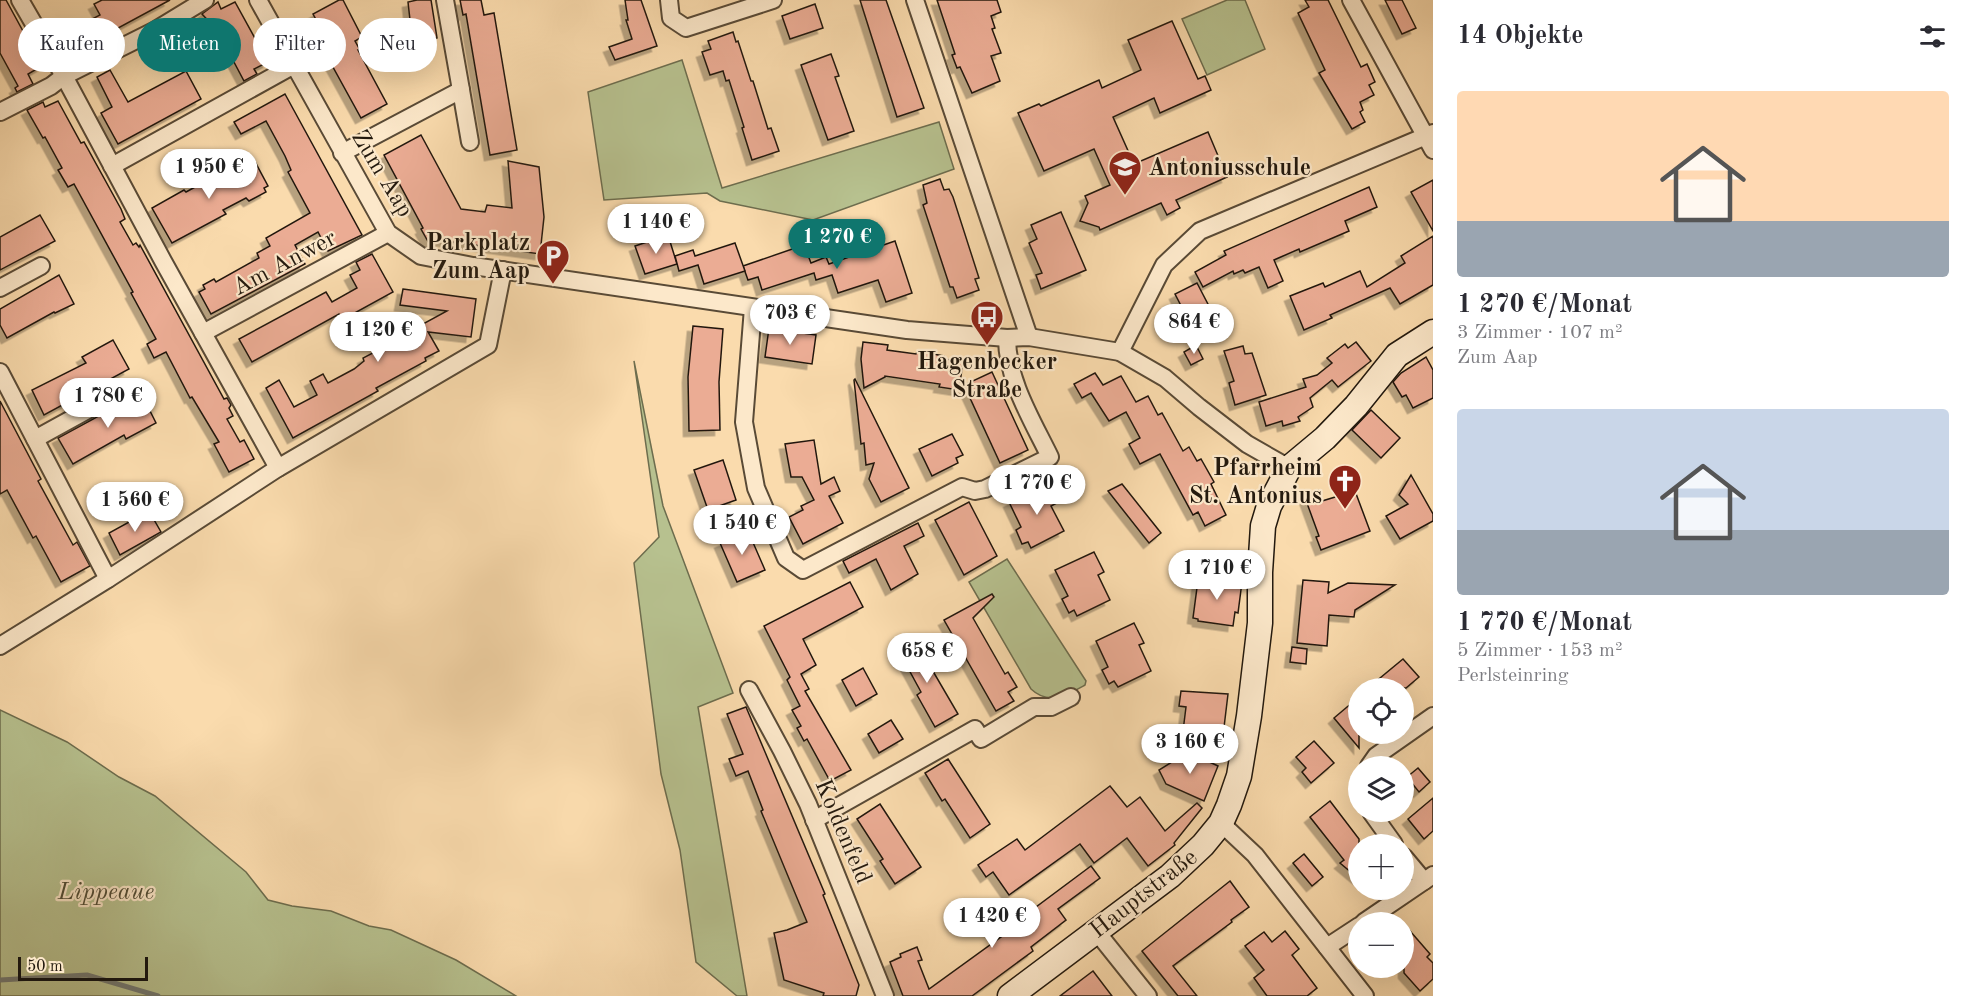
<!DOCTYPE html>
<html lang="de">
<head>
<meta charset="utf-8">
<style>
  body { margin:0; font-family:"Old Standard TT",serif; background:#f2f2f3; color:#2b2b33; height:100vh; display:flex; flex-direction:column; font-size:22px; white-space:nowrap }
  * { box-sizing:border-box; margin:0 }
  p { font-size:20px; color:#7c7c81 }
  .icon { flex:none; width:33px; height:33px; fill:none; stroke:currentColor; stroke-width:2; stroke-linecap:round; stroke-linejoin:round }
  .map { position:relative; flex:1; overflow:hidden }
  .details { display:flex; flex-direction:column; background:#fff; width:540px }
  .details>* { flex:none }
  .banner { position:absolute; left:18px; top:18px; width:570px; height:54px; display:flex; gap:12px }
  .tools { position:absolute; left:1348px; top:678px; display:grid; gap:12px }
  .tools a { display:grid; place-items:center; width:66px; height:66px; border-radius:50%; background:#fff; box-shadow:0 6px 24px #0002; font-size:30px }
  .scale { position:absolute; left:18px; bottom:15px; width:130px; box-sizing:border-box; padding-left:6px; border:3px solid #23190e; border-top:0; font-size:16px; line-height:21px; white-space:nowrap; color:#23190e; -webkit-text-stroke:4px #fce8ca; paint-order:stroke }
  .price { position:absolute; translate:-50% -51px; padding:0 14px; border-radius:21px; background:#fff; color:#222; font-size:20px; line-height:39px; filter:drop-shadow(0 2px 3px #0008) }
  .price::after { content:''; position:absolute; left:50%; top:36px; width:18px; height:14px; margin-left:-9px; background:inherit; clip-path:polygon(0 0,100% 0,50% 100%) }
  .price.current { background:#0f766e; color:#fff }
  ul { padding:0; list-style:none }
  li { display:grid; align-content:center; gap:12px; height:318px; padding:0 24px }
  li span { display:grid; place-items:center; height:186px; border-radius:6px; color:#555 }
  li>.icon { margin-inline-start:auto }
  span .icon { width:108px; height:108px; fill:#fffc; stroke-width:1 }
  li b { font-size:26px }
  h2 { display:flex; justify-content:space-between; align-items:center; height:72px; padding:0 24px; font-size:26px }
  .chip { padding:0 21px; border-radius:27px; background:#fff; box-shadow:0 6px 24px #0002; font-size:21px; line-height:54px }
  .chip.current { background:#0f766e; color:#fff }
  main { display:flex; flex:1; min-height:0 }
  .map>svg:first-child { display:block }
</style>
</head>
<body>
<main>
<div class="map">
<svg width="1433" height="996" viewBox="0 0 1433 996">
  <defs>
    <filter id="shadow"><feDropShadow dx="-5.5" dy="5.5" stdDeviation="0" flood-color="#0004"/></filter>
  </defs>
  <rect width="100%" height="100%" fill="#fadbad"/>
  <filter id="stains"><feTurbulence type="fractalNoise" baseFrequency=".00333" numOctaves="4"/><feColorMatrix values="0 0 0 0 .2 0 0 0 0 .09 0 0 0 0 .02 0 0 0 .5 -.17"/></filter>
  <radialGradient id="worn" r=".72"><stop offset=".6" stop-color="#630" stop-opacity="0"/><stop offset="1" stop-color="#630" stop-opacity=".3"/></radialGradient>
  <!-- green -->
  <g fill="#b7c18f" stroke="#6d6d4e" stroke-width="1.5">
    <path d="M1227 0H1245L1265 49 1207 75 1182 19Z"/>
    <path d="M682 60 722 188 939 122 954 169 813 220 720 201 707 193 604 200 588 92Z"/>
    <path d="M634 361 663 506 733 693 698 707 747 996H737L696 962 680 850 661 774 634 563 659 537Z"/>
    <path d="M1007 559 1086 681 1085 685C1067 695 1049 706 1031 689L969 582Z"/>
    <path d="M0 710 67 742 119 777 155 796 246 872 268 900 292 906 331 911 369 926 391 930 456 960 516 996H0Z"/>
  </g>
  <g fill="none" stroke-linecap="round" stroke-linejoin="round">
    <!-- stream -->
    <path stroke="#707872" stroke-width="5" d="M0 980 87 975 158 996"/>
  </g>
  <!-- building -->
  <g fill="#ebac94" stroke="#23190e" stroke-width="1.5" filter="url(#shadow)">
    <path d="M0 0H6L42 66 28 74 33 84 17 92 15 88 18 86 0 53Z"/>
    <path d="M102 0H170L109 33 107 28 71 48 64 34 100 15 94 4Z"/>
    <path d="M339 0H343L362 37 355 41 360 50H358L387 104 361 118 328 58 335 54 313 14Z"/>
    <path d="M417 0H431L437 38 432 39 433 45 414 48 413 38H408L400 22 410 20 408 2Z"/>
    <path d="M460 0H481L484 15 494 13 517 150 490 155 466 14 463 15Z"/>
    <path d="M625 0H641L657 46 615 60 609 47 632 39 626 20H628Z"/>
    <path d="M860 0H886L924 108 897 117Z"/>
    <path d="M937 0H997L1001 12 991 16 995 28 992 29 1001 53 991 56 1000 81 972 93 960 67 957 68 952 55 955 54Z"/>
    <path d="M1305 0H1328L1361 67 1367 64 1375 82 1369 85 1374 95 1360 102 1363 110 1360 112 1365 122 1352 129 1319 73 1325 70 1298 13 1309 7Z"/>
    <path d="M1385 0H1402L1416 28 1402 34Z"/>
    <path d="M218 2 221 9 235 2 268 62 254 69 257 74 244 81 217 30 202 14Z"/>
    <path d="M815 4 823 28 790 39 782 16Z"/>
    <path d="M1172 21 1198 79 1205 76 1211 90 1160 113 1154 98 1113 117 1134 164 1208 132 1227 177 1176 200 1180 208 1167 215 1161 203 1100 230 1099 227 1080 221 1088 203 1085 196 1110 185 1094 149 1044 171 1018 113 1039 104 1041 106 1099 80 1102 88 1141 70 1128 40Z"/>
    <path d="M733 32 736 42 738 41 751 81H753L768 129 771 128 779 151 752 160 742 128 744 127 729 80 726 81 723 71 710 75 702 52 711 49 708 41Z"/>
    <path d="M831 54 839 76 835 77 854 131 828 140 801 65Z"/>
    <path d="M110 70 128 102 186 71 201 99 118 144 101 113 112 107 97 77Z"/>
    <path d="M285 94 362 235 328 251 318 232 295 245 305 264 211 314 199 292 205 289 203 285 214 279 216 282 259 258 257 253 270 246 266 238 310 213 288 172 291 170 285 156 266 121 241 134 234 122Z"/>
    <path d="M58 101 81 143 84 142 121 209 125 219 120 222 133 245 136 243 139 247 140 245 224 399 227 398 231 405 229 408 233 416 227 419 240 442 244 440 254 459 229 472 214 444 219 442 192 397 190 398 166 352 154 358 147 344 156 339 131 293 133 292 74 184 68 187 58 170 62 168 45 137 43 138 27 110 43 102 45 107Z"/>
    <path d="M421 135 461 209 485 212 487 205 512 208 508 161 539 167 544 217 540 254 438 240 430 245 421 229 423 228 384 155Z"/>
    <path d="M253 158 268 186 264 188 266 192 249 201 246 198 223 210 226 214 172 243 152 208 184 190 186 192 206 181 207 183Z"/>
    <path d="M940 179 944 190 949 189 953 197 979 278 975 279 979 290 957 298 953 287H950L923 205 927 203 923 185Z"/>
    <path d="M1433 180V231L1411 192Z"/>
    <path d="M1369 187 1377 207 1345 221 1349 231 1300 252 1299 249 1274 260 1283 281 1268 288 1259 267 1245 273 1243 270 1234 274 1233 271 1203 287 1195 272 1226 255 1224 251Z"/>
    <path d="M1061 212 1086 270 1041 289 1036 275 1042 273 1029 243 1037 239 1031 225Z"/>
    <path d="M40 215 55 241 0 270V237Z"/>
    <path d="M668 235 677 264 645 274 635 246Z"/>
    <path d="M1433 236V285L1400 304 1390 288 1330 315 1332 318 1304 330 1290 296 1323 283 1325 287 1360 271 1367 287 1405 263 1401 256Z"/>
    <path d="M895 241 912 293 886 302 878 280 838 293 832 275 816 280 814 273 762 290 758 277 748 280 743 266 804 245 811 263 826 257 829 264Z"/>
    <path d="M735 243 745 271 704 284 698 265 679 271 675 256 693 250 695 256Z"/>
    <path d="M372 254 393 292 342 320 339 314 252 362 239 339 326 292 332 302 357 288 350 275 360 270 356 262Z"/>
    <path d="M59 275 74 304 55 313 54 312 7 338 0 325V309Z"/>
    <path d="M1197 283 1211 310 1189 321 1175 294Z"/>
    <path d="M403 289 476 299 471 337 428 332 439 351 425 358 426 361 376 388 378 391 293 438 266 388 279 380 294 407 317 395 310 381 323 374 328 383 354 369 364 361 363 358 411 333 410 331 447 311 400 305Z"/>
    <path d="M693 326 723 329 719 382 720 430 689 431 688 377Z"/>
    <path d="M769 328 816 335 812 364 765 357Z"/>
    <path d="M113 340 129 369 44 415 32 390 86 363 82 357Z"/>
    <path d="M863 342 888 345 887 350 916 354 917 352 927 353 931 351 933 354 944 356V359L963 362 959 390 939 387 940 384 885 376V377L864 388 861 359Z"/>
    <path d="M1356 342 1371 361 1338 387 1332 380 1310 398 1313 407 1298 417 1300 421 1283 426 1282 421 1266 426 1259 402 1306 387 1303 379 1317 375 1332 363 1327 358 1345 344 1348 348Z"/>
    <path d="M1196 345 1203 359 1191 365 1184 352Z"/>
    <path d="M1243 346 1245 354 1252 353 1266 395 1235 405 1229 383 1234 381 1224 351Z"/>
    <path d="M1426 357 1433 370V398L1413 408 1406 395 1402 397 1393 382 1401 373Z"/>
    <path d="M992 372 1028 450 1000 463 964 385Z"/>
    <path d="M1095 373 1103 385 1121 376 1136 402 1148 396 1158 415 1162 413 1183 451 1189 447 1197 461 1201 459 1214 482 1211 484 1226 515 1205 526 1198 512 1193 515 1160 454 1140 464 1129 444 1140 438 1126 412 1109 421 1091 393 1082 398 1074 384Z"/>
    <path d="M855 379 909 488 881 502 869 479 874 463 866 465 864 443 861 444 854 380Z"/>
    <path d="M141 393 156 423 126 439 124 435 73 464 58 438Z"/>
    <path d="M0 401 41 479 38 481 73 545 77 542 90 566 61 582 36 536 33 538 7 490 0 494Z"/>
    <path d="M1371 410 1400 438 1381 458 1352 430Z"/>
    <path d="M952 434 963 455 956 458 958 463 932 476 919 449Z"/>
    <path d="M814 440 821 484 834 477 840 491 829 496 843 523 803 544 789 517 803 510 801 506 814 500 802 477H791L785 444Z"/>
    <path d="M723 460 736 500 708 510 694 470Z"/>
    <path d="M1411 475 1433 514V521L1400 539 1386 516 1408 504 1399 495Z"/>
    <path d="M1048 483 1057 503 1051 506 1064 531 1031 548 1028 542 1022 544 1016 530 1021 527 1009 502Z"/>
    <path d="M1122 484 1161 533 1149 543 1108 491Z"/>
    <path d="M1318 490 1322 501 1355 491 1370 531 1321 550 1316 537 1319 536 1304 495Z"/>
    <path d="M969 502 997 556 964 575 935 520Z"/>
    <path d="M149 511 161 532 120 555 109 533Z"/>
    <path d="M918 523 924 536 904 546 918 574 891 590 876 559 849 573 843 561Z"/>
    <path d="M748 531 765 570 737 582 720 543Z"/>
    <path d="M1094 552 1104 572 1098 575 1110 600 1077 616 1074 610 1069 613 1062 599 1068 596 1055 570Z"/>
    <path d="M1203 577 1242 582 1238 613 1235 612 1233 626 1198 621V619L1193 618 1198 580H1203Z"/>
    <path d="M1303 580 1329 582 1328 593 1348 583 1395 585 1355 610 1354 617 1329 615 1327 646 1297 643Z"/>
    <path d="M850 582 863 607 803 639 816 665 801 674 809 689 805 691 851 770 830 781 807 739 804 741 797 728 801 726 792 710 800 706 787 680 790 677 764 626Z"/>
    <path d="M992 594 994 597 973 618 1005 674 1008 672 1017 687 1008 692 1014 701 996 711 944 620Z"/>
    <path d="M1134 623 1144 643 1139 645 1151 671 1118 687 1114 681 1109 684 1102 670 1108 667 1096 641Z"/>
    <path d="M913 637 958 714 935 727 917 695 921 692 896 646Z"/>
    <path d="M1292 647 1307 649 1306 664 1290 662Z"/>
    <path d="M1403 659 1419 677 1406 688H1368Z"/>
    <path d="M863 668 877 694 856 706 842 680Z"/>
    <path d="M1181 691 1228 694 1222 744 1182 739 1186 707 1179 706Z"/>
    <path d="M1353 702 1359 709V748L1334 718Z"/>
    <path d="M746 707 825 894 823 895 859 985 856 996H823L824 993 784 980 774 933 787 930 807 922 761 811 763 810 748 771 736 776 729 759 743 754 727 714Z"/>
    <path d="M891 720 903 739 879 753 868 734Z"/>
    <path d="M1314 741 1334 763 1311 783 1302 772 1306 768 1296 757Z"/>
    <path d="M1188 752 1218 766 1204 801 1166 784 1159 770Z"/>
    <path d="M948 759 990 824 970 838 945 799 942 801 925 773Z"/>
    <path d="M1418 768 1430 782 1419 792 1407 777Z"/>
    <path d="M1110 786 1127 807 1140 797 1165 831 1197 803 1202 808 1174 843 1175 845 1148 866 1127 838 1094 863 1080 844 1009 895 993 872 986 877 978 865 1017 839 1025 850Z"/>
    <path d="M1433 798V831L1424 839 1408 819Z"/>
    <path d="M1330 801 1359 839V879L1340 863 1344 860 1310 817Z"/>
    <path d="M880 804 921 867 895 884 880 861 883 859 857 819Z"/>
    <path d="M1304 854 1323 877 1312 886 1293 863Z"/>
    <path d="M1091 866 1100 878 1058 909 1066 920 1031 947 1033 951 972 996H903L890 962 901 957 900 954 917 947 922 960 918 961 929 989 1016 926V922Z"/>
    <path d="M1230 881 1249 907 1231 920 1232 922 1173 966 1197 996H1178L1142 951Z"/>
    <path d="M1404 924 1430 954 1427 957 1433 963V979L1420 991 1404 973Z"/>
    <path d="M1285 931 1299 949 1292 955 1317 988 1307 996H1267L1254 978 1264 970 1245 946 1264 932 1272 942Z"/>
    <path d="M1093 971 1112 996H1060Z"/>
  </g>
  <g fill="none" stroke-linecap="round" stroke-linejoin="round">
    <!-- street casing -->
    <g stroke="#594a36" stroke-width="20">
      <g id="street">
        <path d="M20 0 64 76 163 261 278 468"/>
        <path d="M258 0 388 233 421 256 473 266 907 330 1007 338 1029 337 1120 352 1165 378 1199 407 1247 444 1289 468"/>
        <path d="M669 0 671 18 686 28 773 0"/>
        <path d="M915 0 1029 337"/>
        <path d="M1351 0 1433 150"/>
        <path d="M461 90 470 142"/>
        <path d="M0 112 51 86 64 76 154 31 205 0"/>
        <path d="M342 153 461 90 445 0"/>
        <path d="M112 166 294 65"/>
        <path d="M0 288 41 266"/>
        <path d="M753 308 744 422 756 488 786 558 803 570 962 487 975 491 985 489 1050 457C1032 420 1007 380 1007 338"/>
        <path d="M203 333 388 233"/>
        <path d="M1120 352 1164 265 1200 231 1433 133"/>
        <path d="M0 372 108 579"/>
        <path d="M35 439 124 390"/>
        <path d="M0 646 108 579 278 468 488 345 503 270"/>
        <path d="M749 690 782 751 808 804 885 996"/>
        <path d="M1369 766 1376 756 1433 716"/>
        <path d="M1371 812 1394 844"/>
        <path d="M814 820 975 729 981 739 1034 707H1051L1071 697"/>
        <path d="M1221 823 1255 855 1365 996"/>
        <path d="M1404 857 1424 881"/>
        <path d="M1364 922 1433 875"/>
        <path d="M1096 931 1148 996"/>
        <path d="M1327 947 1359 926"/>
      </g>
    </g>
    <!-- secondary casing -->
    <g stroke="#23190e" stroke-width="27">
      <path id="secondary" d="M1010 996 1170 876 1203 845 1221 823 1229 805 1239 776 1249 716 1260 623V572L1263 526 1269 506 1289 468 1325 438 1356 406 1397 355 1433 332"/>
    </g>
    <!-- street -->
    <use href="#street" stroke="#fce8ca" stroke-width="16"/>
    <!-- secondary -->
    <use href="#secondary" stroke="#fce8ca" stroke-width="24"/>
  </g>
  <!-- icons -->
  <defs>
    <g id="school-pin" transform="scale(1.725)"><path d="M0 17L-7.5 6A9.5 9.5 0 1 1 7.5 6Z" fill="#8f2418" stroke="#fce8ca"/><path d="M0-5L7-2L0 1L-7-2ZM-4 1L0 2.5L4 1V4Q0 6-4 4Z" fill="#fff"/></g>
    <g id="parking-pin" transform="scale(1.725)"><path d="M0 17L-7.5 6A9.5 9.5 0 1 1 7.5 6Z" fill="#8f2418" stroke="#fce8ca"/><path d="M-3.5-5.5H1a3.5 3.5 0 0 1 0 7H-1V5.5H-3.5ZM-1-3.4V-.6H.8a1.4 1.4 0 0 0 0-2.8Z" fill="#fff"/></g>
    <g id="bus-pin" transform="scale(1.725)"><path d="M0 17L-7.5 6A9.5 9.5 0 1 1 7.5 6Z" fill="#8f2418" stroke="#fce8ca"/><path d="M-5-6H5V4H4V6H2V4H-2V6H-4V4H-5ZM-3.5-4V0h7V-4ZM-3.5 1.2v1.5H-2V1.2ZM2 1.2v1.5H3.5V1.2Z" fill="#fff"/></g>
    <g id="church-pin" transform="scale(1.725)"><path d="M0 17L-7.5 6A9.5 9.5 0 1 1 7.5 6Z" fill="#8f2418" stroke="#fce8ca"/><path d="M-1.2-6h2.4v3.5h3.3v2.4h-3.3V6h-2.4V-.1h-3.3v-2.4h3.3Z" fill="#fff"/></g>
  </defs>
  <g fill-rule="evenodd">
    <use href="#school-pin" x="1125" y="167"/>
    <use href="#parking-pin" x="553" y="256"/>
    <use href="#bus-pin" x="987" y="317"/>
    <use href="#church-pin" x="1345" y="481"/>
  </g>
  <g text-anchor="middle" stroke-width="4.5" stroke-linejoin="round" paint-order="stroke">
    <!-- poi labels -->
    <g font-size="24" font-weight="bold" fill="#23190e" stroke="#fce8ca" text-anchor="end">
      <text x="1148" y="175" text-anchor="start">Antoniusschule</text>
      <text x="530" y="250">Parkplatz<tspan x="530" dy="28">Zum Aap</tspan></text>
      <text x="987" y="369" text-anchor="middle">Hagenbecker<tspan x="987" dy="28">Straße</tspan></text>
      <text x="1322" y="475">Pfarrheim<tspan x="1322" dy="28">St. Antonius</tspan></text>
    </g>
    <!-- street labels -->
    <g font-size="24" fill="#23190e" stroke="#fce8ca">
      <text transform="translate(383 173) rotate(59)" y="8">Zum Aap</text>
      <text transform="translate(284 262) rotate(-28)" y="8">Am Anwer</text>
      <text transform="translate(844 831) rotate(67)" y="8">Koldenfeld</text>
      <text transform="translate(1143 893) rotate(-38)" y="8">Hauptstraße</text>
    </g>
    <!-- park labels -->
    <g font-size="24" font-style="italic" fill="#4f4b35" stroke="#fce8ca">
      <text x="106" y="899">Lippeaue</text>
    </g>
  </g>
  <rect width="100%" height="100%" filter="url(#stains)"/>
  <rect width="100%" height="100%" fill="url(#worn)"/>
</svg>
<div class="tools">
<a><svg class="icon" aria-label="locate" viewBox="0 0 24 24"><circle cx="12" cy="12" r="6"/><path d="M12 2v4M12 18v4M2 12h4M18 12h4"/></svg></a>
<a><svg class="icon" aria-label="layers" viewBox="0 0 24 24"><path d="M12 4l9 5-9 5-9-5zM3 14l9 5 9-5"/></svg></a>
<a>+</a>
<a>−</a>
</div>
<div class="scale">50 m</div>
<b class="price" style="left:209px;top:200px">1 950 €</b>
<b class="price" style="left:656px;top:255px">1 140 €</b>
<b class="price current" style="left:837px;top:270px">1 270 €</b>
<b class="price" style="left:790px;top:346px">703 €</b>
<b class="price" style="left:1194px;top:355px">864 €</b>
<b class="price" style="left:378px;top:363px">1 120 €</b>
<b class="price" style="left:108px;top:429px">1 780 €</b>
<b class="price" style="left:1037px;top:516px">1 770 €</b>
<b class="price" style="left:135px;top:533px">1 560 €</b>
<b class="price" style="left:742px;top:556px">1 540 €</b>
<b class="price" style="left:1217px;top:601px">1 710 €</b>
<b class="price" style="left:927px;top:684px">658 €</b>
<b class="price" style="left:1190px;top:775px">3 160 €</b>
<b class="price" style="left:992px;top:949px">1 420 €</b>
<div class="banner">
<a class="chip">Kaufen</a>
<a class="chip current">Mieten</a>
<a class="chip">Filter</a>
<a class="chip">Neu</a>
</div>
</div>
<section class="details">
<h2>14 Objekte<svg class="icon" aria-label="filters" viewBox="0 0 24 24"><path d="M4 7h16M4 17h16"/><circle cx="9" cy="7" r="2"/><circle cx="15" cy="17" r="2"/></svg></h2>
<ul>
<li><span style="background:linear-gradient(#ffd9b3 70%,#9aa5b1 0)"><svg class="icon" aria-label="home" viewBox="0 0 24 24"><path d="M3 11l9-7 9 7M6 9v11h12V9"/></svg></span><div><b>1 270 €/Monat</b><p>3 Zimmer · 107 m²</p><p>Zum Aap</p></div></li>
<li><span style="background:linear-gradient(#c9d6e8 65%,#9aa5b1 0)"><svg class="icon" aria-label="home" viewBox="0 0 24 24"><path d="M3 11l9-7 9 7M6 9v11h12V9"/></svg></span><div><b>1 770 €/Monat</b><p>5 Zimmer · 153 m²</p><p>Perlsteinring</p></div></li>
</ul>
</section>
</main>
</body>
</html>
